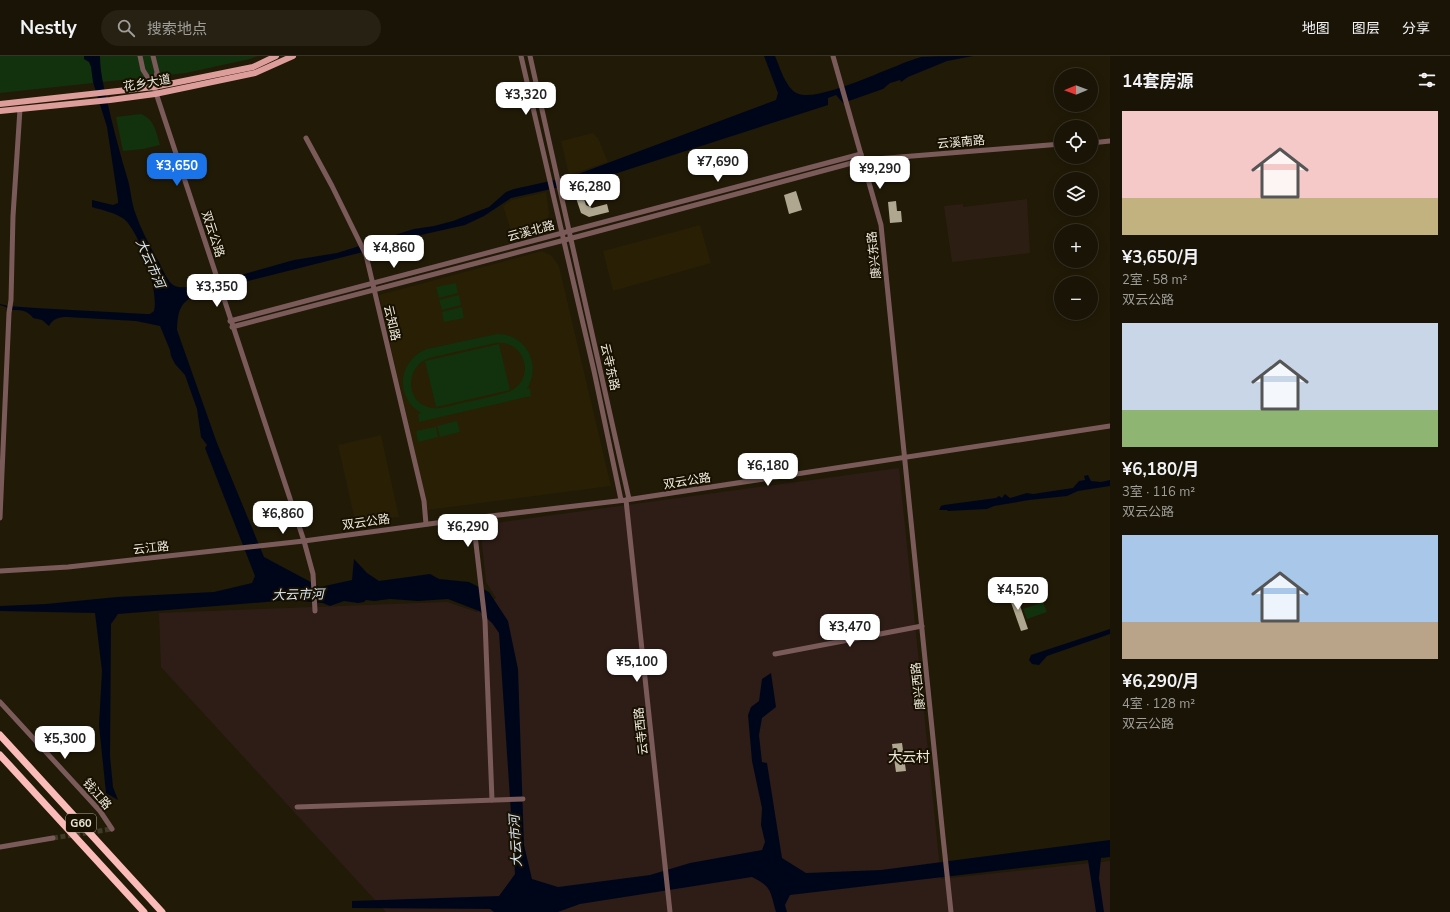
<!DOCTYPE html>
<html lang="zh">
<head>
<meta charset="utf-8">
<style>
  body { margin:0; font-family:"Nunito Sans","Noto Sans SC",sans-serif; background:#262113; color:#f1f3f6; height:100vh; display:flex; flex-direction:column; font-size:15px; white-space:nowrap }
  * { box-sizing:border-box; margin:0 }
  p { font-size:13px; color:#9f9e9a }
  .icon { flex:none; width:22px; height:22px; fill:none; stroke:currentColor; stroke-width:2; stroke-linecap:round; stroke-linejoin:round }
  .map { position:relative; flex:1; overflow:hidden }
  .side { display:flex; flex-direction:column; background:#191405; width:340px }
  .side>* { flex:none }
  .needle { width:26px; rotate:269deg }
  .fabs { position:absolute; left:1054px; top:12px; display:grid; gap:8px }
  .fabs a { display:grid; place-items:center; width:44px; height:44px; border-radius:50%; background:#191405; box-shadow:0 2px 10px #0003,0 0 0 1px #373327; font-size:20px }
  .price { position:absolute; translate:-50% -34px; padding:0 9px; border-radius:8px; background:#fff; color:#222; font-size:13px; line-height:26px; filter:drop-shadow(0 1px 2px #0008) }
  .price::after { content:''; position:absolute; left:50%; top:24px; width:12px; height:9px; margin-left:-6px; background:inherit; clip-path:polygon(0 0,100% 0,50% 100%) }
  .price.active { background:#1a73e8; color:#fff }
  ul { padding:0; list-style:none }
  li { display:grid; align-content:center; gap:8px; height:212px; padding:0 12px }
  li span { display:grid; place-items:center; height:124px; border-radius:0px; color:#555 }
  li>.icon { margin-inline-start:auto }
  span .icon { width:72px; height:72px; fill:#fffc; stroke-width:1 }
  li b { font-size:17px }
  h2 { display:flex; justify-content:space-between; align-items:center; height:48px; padding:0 12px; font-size:17px }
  header { display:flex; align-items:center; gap:24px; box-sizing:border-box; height:56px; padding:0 20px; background:#191405; border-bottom:1px solid #373327 }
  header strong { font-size:19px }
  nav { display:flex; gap:22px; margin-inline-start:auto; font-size:14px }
  .search { width:280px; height:36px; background:#262113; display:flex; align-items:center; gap:10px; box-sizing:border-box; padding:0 14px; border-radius:22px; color:#9f9e9a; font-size:15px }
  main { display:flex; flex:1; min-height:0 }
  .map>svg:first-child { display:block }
</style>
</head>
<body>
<header>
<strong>Nestly</strong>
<div class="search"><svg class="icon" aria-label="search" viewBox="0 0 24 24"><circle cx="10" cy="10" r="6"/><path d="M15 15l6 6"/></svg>搜索地点</div>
<nav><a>地图</a><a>图层</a><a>分享</a></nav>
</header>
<main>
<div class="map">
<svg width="1110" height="856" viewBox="0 0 1110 856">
  <rect width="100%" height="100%" fill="#211a07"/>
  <!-- commercial -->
  <path fill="#2d1e13" d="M1027 143 1030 197 952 206 944 150 963 148V151Z"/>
  <!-- industrial -->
  <path fill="#2e1d16" d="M899 412 941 823 1110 805V856H386L161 611 159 557 447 546 477 556 496 542 486 526 480 469Z"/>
  <!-- built -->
  <g fill="#281f04">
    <path d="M593 77 598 82 608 106 569 119 561 85Z"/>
    <path d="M546 136 549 157 547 169 544 174 536 179 514 185 503 150 512 144Z"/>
    <path d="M700 169 711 207 613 235 603 195Z"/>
    <path d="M542 195 552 200 559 210 611 430 428 454 379 239Z"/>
    <path d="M381 379 399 461 355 465 338 389Z"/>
  </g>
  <!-- green -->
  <g fill="#11320c" fill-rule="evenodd">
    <path d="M0 0H258L250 3 186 17 0 37Z"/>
    <path d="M141 58C155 64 156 76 160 89L143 93 123 95 116 61Z"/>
    <path d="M456 227 458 237 439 242 436 231Z"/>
    <path d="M459 239 461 249 442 254 439 244Z"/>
    <path d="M462 251 464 262 444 266 442 256Z"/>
    <path d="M497 278C526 278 542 308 527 333L530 332 531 340 419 366 418 358 421 357C394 341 398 304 427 293ZM495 287C528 283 537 328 505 337 489 341 473 345 457 348 450 350 441 353 433 352 405 349 404 311 429 302Z"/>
    <path d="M499 288 510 334 436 351 425 305Z"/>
    <path d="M457 365 460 376 440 381 437 370Z"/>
    <path d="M436 371 438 381 418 386 416 375Z"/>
    <path d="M1043 546 1047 556 1027 563 1023 553Z"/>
  </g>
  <!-- water -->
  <g fill="#00061a">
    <path d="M84 0H100C100 21 107 42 111 62 116 82 121 101 127 121 131 133 131 146 136 159 142 176 151 192 160 208 163 214 168 227 175 230 188 236 221 220 237 220L294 204 337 197 414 173 434 170 453 165 489 151 506 136 514 133 573 120 776 44 778 37 764 0H775C780 11 786 34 799 38 821 46 895 8 921 1 933 0 959 0 973 0L947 5 908 21 901 26 900 24 890 27 883 33 843 47 836 39 828 42V49L605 121 592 120 578 127 511 142 484 160 465 169 399 184 395 188 196 238C179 248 178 255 177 274L217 387 264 501 320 531 352 524 354 503 367 517 379 525 430 518 439 523 469 526 489 536 508 565 518 613 524 789 532 823 558 831 650 819 690 807 762 794 765 786 761 769 762 752 752 705 748 659 751 651 759 645 762 623 771 617 776 651 762 662 759 679 762 706 767 707 782 802 806 817 881 814 1110 784V801L1101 802 1099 822 1104 856H1096L1088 804 790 839 785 849 787 856H776C770 835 772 831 752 821L580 848 558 856H494L490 853 352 852V845L499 840 515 818 499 577 492 567 479 555 448 543 418 545 390 543 374 545 366 544 364 546 358 547 344 545 330 550 323 547 290 544 118 558 111 568 110 700 113 731 118 744 106 737 99 669 102 615 95 557 0 555V550L46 548 117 541 214 536 252 527 255 520 205 392 207 389 201 381 197 353 185 319 175 308 171 300 170 294 160 270 136 265 67 261C58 261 53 263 49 270L42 264 33 262C27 253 18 254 9 254L6 251 0 249V248L8 250 36 252 146 258H150L154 255C159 236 140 176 124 163 116 157 102 154 92 151V144L113 149 118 147V144L107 71 93 26 91 11 89 6 84 3Z"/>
    <path d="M1088 419 1091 425 1101 426 1110 424V430L1078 435 1067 440 1029 444 994 450 987 453 948 455 947 454H939L941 450 944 449 996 442 999 440 1002 442 1005 438 1010 442 1027 437 1033 438 1073 432 1079 425 1085 424 1084 420Z"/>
    <path d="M1110 573V578L1047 600 1039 609 1032 608 1029 604 1031 599Z"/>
  </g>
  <!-- building -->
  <g fill="#afa78f">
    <path d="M796 135 802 154 789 158 784 139Z"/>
    <path d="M582 137 586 149 592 152 607 148 609 156 589 161 581 157 575 139Z"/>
    <path d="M896 145 897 155H901L902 166 890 167 888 146Z"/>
    <path d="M1015 535 1028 573 1021 575 1008 538Z"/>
    <path d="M902 687 906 715 896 716 892 688Z"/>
  </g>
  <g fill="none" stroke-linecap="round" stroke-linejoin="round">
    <!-- minor-tunnel -->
    <path stroke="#403927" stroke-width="5" stroke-dasharray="5 2.5" stroke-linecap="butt" d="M53 782 112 773"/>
    <!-- minor -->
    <g stroke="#7a5b5a" stroke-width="5">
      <path d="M140 0 143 14 154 31 304 485 313 518 315 555"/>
      <path d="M153 0 157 16 154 31"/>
      <path d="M521 0 594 315 621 444"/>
      <path d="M530 0 629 443"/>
      <path d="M833 0 881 169 943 781 951 856"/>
      <path d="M306 82 332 130 366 199 424 445 426 468"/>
      <path d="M1091 87 1110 85"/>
      <path d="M230 265 861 98"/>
      <path d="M232 271 580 180 863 104 1061 88"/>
      <path d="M626 444 670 856"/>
      <path d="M0 462 9 257 11 244 13 160 20 53"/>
      <path d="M473 462 485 565 492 744"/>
      <path d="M0 515 68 511 304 485 473 462 626 444 1110 370"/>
      <path d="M775 598 922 570"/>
      <path d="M0 646 100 755 112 773"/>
      <path d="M297 751 523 743"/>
      <path d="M0 791 53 782"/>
    </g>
    <!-- major -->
    <g stroke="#dd9d9a" stroke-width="6">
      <path d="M0 48 154 31 253 11 276 0"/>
      <path d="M0 55 110 44 155 38 255 17 293 0"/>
    </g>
    <!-- highway -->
    <g stroke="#fabbb9" stroke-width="7">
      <path d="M0 679 162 856"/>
      <path d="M0 699 144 856"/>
    </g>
  </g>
  <g text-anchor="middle" stroke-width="4" stroke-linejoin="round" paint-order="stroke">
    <!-- shield labels -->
    <rect fill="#181101" stroke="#aea99b" stroke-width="1" x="66" y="758" width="30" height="18" rx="3"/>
    <g font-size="11" font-weight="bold" fill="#eeeadd">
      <text x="81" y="771">G60</text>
    </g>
    <!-- street labels -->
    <g font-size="12" fill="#eeeadd" stroke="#181101">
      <text transform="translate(147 27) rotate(-10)" y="4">花乡大道</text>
      <text transform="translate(961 86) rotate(-5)" y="4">云溪南路</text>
      <text transform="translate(531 175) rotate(-15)" y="4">云溪北路</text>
      <text transform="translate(213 178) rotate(72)" y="4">双云公路</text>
      <text transform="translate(874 199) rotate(-96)" y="4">康兴东路</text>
      <text transform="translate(392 267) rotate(77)" y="4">云知路</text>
      <text transform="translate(610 311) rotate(77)" y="4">云寺东路</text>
      <text transform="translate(687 425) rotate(-9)" y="4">双云公路</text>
      <text transform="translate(366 466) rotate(-8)" y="4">双云公路</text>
      <text transform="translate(151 492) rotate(-6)" y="4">云江路</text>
      <text transform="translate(918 630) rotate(-96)" y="4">康兴西路</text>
      <text transform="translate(641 675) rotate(-96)" y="4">云寺西路</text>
      <text transform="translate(97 738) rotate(49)" y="4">钱江路</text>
    </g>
    <!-- water labels -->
    <g font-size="13" font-style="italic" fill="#d6e5f2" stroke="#181101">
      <text transform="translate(151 207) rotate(66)" y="5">大云市河</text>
      <text transform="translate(298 538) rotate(-1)" y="5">大云市河</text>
      <text transform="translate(515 785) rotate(-93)" y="5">大云市河</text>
    </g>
    <!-- quarter labels -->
    <g font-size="14" fill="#eeeadd" stroke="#181101">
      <text x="909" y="706">大云村</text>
    </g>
  </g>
</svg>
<div class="fabs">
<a><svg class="needle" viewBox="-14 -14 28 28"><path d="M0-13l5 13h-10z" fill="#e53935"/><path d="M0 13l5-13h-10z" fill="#9f9e9a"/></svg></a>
<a><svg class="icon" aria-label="locate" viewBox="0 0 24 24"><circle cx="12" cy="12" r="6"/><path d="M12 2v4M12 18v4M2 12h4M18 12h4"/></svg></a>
<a><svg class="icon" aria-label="layers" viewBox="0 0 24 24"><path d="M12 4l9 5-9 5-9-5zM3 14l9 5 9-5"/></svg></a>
<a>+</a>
<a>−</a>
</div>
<b class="price" style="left:526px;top:60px">¥3,320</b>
<b class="price" style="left:718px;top:127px">¥7,690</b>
<b class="price active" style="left:177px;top:131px">¥3,650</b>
<b class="price" style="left:880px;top:134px">¥9,290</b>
<b class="price" style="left:590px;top:152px">¥6,280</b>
<b class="price" style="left:394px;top:213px">¥4,860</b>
<b class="price" style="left:217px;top:252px">¥3,350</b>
<b class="price" style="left:768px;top:431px">¥6,180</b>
<b class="price" style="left:283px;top:479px">¥6,860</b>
<b class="price" style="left:468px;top:492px">¥6,290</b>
<b class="price" style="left:1018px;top:555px">¥4,520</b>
<b class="price" style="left:850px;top:592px">¥3,470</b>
<b class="price" style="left:637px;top:627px">¥5,100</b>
<b class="price" style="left:65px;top:704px">¥5,300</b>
</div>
<section class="side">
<h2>14套房源<svg class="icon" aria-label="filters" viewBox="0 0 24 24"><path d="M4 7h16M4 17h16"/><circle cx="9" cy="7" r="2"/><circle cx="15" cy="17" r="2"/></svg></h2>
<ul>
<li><span style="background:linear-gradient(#f6c9c9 70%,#c2b280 0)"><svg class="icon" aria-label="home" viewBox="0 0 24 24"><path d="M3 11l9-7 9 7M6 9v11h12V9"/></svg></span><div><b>¥3,650/月</b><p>2室 · 58 m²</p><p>双云公路</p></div></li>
<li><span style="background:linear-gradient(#c9d6e8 70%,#8fb573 0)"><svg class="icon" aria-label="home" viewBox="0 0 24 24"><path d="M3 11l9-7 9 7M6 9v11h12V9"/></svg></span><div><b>¥6,180/月</b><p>3室 · 116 m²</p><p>双云公路</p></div></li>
<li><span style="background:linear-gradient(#a9c7e8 70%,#b9a48a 0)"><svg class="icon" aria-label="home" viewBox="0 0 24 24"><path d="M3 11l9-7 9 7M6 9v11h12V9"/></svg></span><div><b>¥6,290/月</b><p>4室 · 128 m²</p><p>双云公路</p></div></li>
</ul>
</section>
</main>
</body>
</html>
